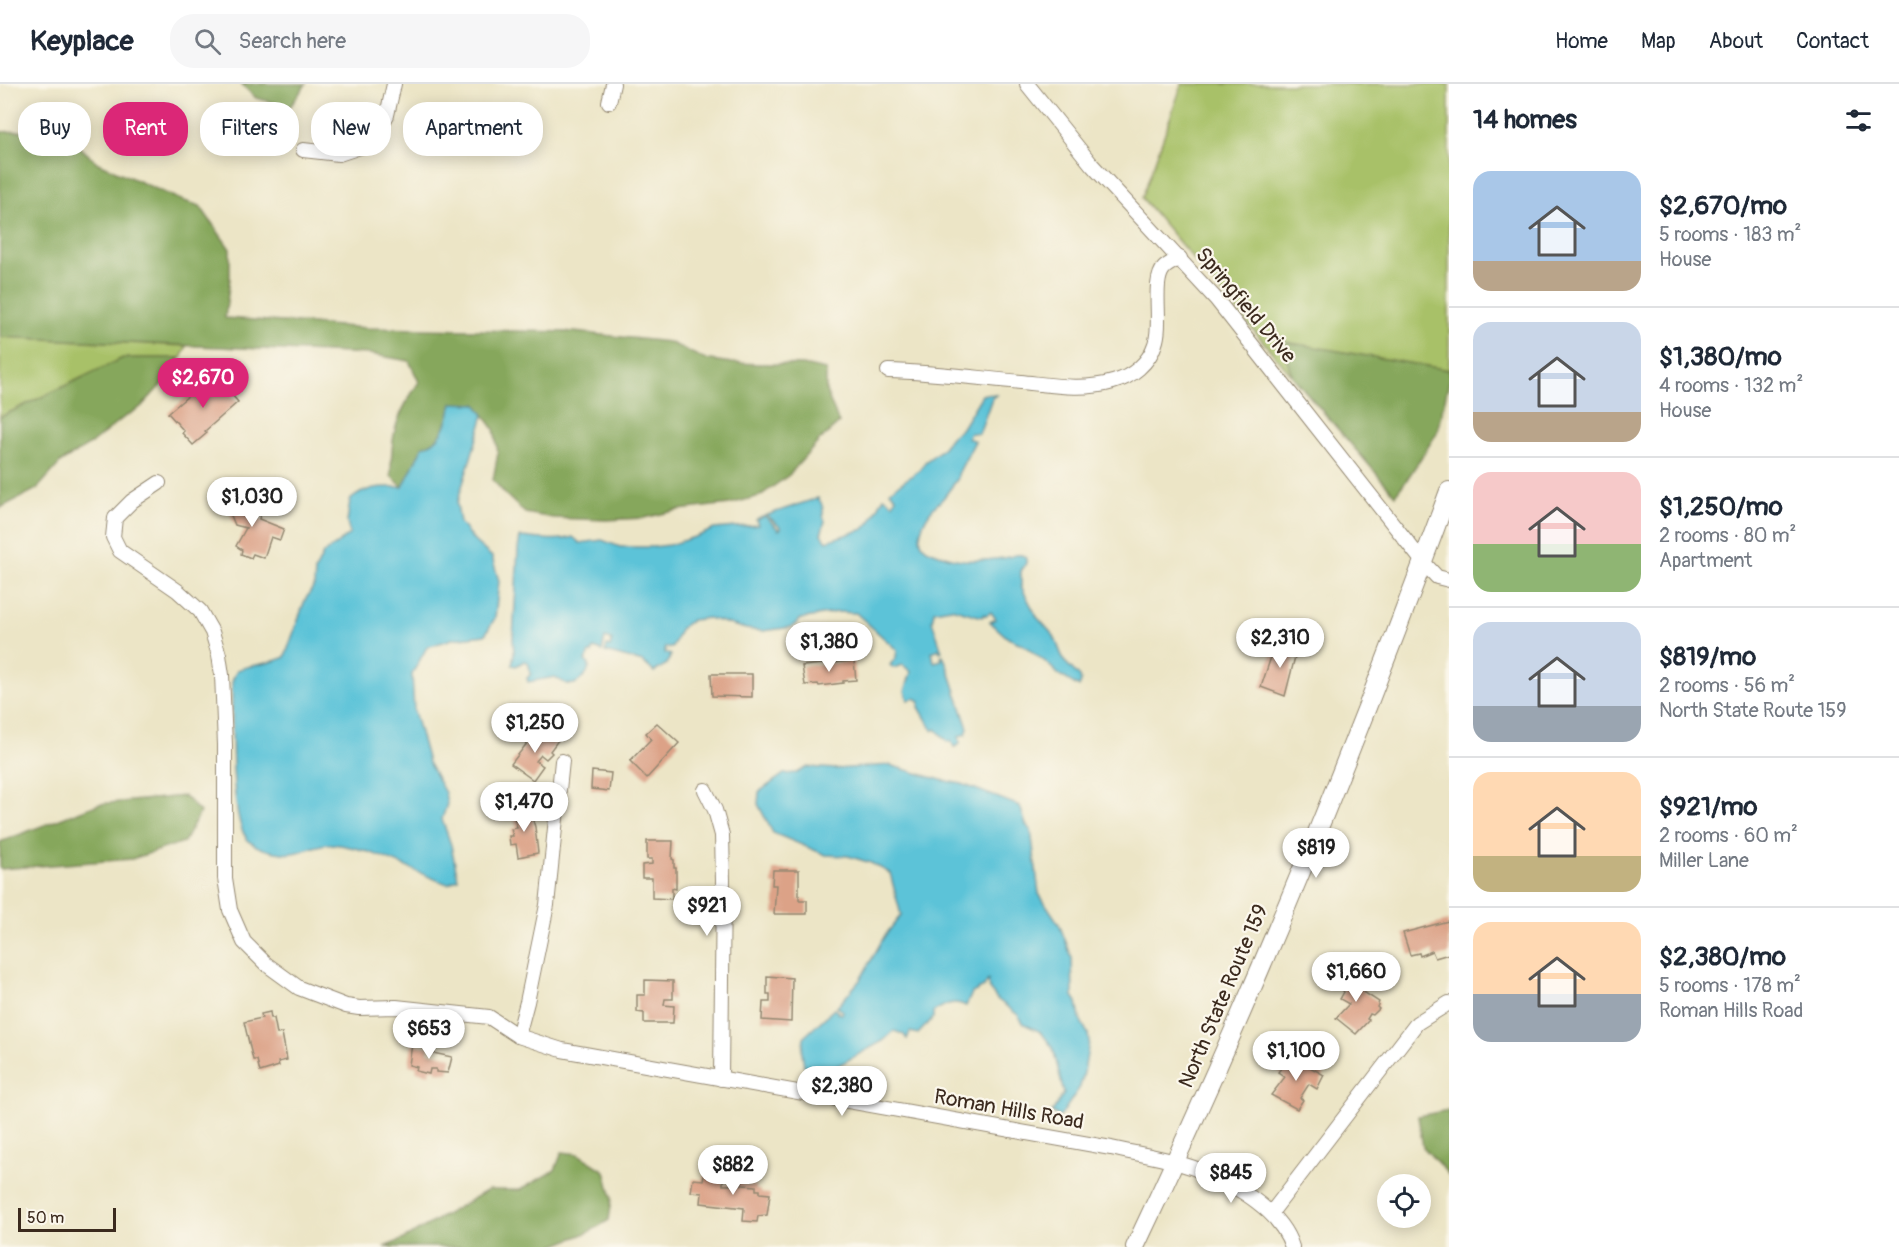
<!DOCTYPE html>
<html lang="en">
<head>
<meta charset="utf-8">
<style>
  body { margin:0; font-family:Pangolin,sans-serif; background:#f6f6f7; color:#1f2937; height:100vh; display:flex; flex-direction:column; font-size:22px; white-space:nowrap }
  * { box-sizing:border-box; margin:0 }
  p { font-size:20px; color:#747a83 }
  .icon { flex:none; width:33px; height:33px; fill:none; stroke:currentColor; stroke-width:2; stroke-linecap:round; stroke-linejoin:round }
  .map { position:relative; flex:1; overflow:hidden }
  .drawer { display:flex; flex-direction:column; background:#fff; width:450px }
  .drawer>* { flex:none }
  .banner { position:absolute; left:18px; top:18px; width:570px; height:54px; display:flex; gap:12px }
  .controls { position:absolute; left:1377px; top:1090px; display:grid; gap:12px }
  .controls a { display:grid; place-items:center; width:54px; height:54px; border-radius:50%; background:#fff; box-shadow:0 3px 15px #0003; font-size:30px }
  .scale { position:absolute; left:18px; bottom:15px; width:98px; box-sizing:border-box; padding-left:6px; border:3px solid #3b2a1e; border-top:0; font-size:16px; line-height:21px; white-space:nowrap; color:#3b2a1e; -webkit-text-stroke:4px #fbf7ec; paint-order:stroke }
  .price { position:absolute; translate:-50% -51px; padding:0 14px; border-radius:21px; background:#fff; color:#222; font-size:20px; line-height:39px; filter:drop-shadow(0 2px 3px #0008) }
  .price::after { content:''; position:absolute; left:50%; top:36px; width:18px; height:14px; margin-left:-9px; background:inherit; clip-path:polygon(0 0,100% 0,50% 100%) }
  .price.current { background:#db2777; color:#fff }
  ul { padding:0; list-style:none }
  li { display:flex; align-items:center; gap:18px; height:150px; padding:0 24px }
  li+li { border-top:2px solid #e0e1e3 }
  li span { display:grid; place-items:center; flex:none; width:168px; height:120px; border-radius:18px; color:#555 }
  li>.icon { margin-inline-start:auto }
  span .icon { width:72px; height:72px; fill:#fffc; stroke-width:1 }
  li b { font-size:26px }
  h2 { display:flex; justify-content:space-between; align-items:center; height:72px; padding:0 24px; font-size:26px }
  .pill { padding:0 21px; border-radius:24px; background:#fff; box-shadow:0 3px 15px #0003; font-size:21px; line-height:54px }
  .pill.current { background:#db2777; color:#fff }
  header { display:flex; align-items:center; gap:36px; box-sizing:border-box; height:84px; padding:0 30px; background:#fff; border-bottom:2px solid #e0e1e3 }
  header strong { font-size:28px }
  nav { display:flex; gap:33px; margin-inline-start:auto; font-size:21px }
  .search { width:420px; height:54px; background:#f6f6f7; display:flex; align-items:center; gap:15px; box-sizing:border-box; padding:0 21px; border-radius:24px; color:#747a83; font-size:22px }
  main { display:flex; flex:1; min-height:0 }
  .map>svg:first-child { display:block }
</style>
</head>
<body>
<header>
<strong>Keyplace</strong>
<div class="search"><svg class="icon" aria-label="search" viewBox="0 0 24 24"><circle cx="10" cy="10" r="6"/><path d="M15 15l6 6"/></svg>Search here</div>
<nav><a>Home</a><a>Map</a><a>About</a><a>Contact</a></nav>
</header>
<main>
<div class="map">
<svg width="1449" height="1163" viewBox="0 0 1449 1163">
  <rect width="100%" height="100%" fill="#fbf7ec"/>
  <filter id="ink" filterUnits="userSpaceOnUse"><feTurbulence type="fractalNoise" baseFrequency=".0167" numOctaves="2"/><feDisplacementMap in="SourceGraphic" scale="12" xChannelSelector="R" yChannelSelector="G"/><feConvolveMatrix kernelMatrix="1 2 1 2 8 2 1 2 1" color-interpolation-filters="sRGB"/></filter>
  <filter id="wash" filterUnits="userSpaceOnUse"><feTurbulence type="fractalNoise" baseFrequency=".008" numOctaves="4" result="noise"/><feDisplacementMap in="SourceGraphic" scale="24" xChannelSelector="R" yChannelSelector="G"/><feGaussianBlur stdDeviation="1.35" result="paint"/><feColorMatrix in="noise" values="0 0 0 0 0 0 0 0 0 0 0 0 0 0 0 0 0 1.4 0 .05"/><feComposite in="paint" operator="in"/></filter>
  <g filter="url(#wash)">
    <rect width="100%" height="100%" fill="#ece5c6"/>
    <!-- green -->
    <g fill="#a8c167" stroke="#727642" stroke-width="1.5">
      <path d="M1182 0H1449V286L1280 258 1293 293 1142 114Z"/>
      <path d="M0 253 187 262 181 274H123L0 333Z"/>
    </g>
    <!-- forest -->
    <g fill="#86a75c" stroke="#60683d" stroke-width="1.5">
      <path d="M241 0H306L290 23 256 14Z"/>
      <path d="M20 47 74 58 98 79 181 116 200 122 230 165V194L225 234 368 244 574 248 669 258 704 275 732 279 803 281 826 286V307L839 339 819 357 789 391 760 412 730 420 679 426 644 434 606 436 553 434 525 429 505 410 493 396 498 369 494 345 476 320H452C449 336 442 359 423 362L403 403 391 392C391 349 395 334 419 298L409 277 369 270 0 253V48Z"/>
      <path d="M1280 257 1449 286V298L1437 349 1406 397 1395 411 1293 293Z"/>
      <path d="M123 274H181L162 300 141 323 123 334 92 359 61 378 37 405 0 424V333Z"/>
      <path d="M184 712 200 728 184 758 132 775 0 785V758L99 720Z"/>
      <path d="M1449 1026V1091L1423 1063 1418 1032Z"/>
      <path d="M562 1068 578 1070 605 1087 612 1114 609 1136 589 1148 551 1163H384L402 1156 488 1106H520L555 1086Z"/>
    </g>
    <!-- water -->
    <g fill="#5bc3d8" stroke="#4b767b" stroke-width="1.5">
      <path d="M986 310 996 311 992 314 979 350 970 349 968 354 975 357 958 390V394C954 400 949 406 945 412 942 416 938 419 935 422 924 434 910 460 931 467 941 471 952 475 962 476 975 477 991 476 1004 474 1012 473 1017 468 1026 473V479L1021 487V502L1037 533 1054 552 1064 577 1080 593 1081 598 1079 603 1058 590 1048 580 1022 560 1008 554 990 538 996 535 991 528 986 532 984 530 982 533 951 524 934 527 932 537 942 567 940 568 939 565 932 568 934 578 942 576 941 572 943 571C953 595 959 620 968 644L966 650 959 652 960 659 957 662 954 663 951 657 948 658 936 645 933 647 919 623 920 617 915 614 908 616 905 607 911 588 903 581 894 584 890 581 896 573 897 566 856 529 837 528 801 535 792 543 763 547 746 545 708 534 692 536 681 544 672 564 665 563V569L671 571 667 580 654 588 643 578 605 568 607 562 610 563 612 556 605 554 602 567 594 564 592 569H589L585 577 589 580C589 587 587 589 582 594 573 605 565 600 555 593L528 598 527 594 531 590 528 578 524 577 516 582 512 581 514 569 513 556 518 465 520 453C535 454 560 458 573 453L580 459 602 456 620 463H653L669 461 698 452 714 445 758 441 756 436 765 432 779 446 781 444 767 431 818 414C827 426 820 428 825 437L821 450 827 457 864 445 871 437 884 413 893 420 896 413 890 407 921 385 925 378 941 366 951 353 962 344 982 311Z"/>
      <path d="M452 319 476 320 484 331 457 419 460 439 474 457 492 473 499 497 495 534 485 551 452 555 427 563 412 590 414 627 428 678 445 709 447 720 442 735 451 761 458 795 448 800C410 787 372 763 331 760 315 759 298 772 282 769 271 768 256 764 248 756 228 735 233 629 232 597L237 586C254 580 268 581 285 573L305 516 314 502 315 487 323 470 350 450 347 439 350 416C368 401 381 403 403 403L423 362C442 359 449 336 452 319Z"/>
      <path d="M889 681 941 696 962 700 1020 722 1026 741 1031 746 1039 810 1059 840 1072 874 1073 912 1077 918 1080 935 1088 950 1089 958 1084 988 1080 1003 1060 1033 1052 1028 1064 1009 1053 964 1041 948 1024 940 1018 931 997 915 989 905 988 896 984 903 972 909 966 922C954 915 944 921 933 928V934L918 950 910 948 907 955 903 950 894 947 883 957 828 987 816 986 804 982 802 968 804 953 834 925 838 928 837 929 842 930 843 927 837 923 860 896 884 853 901 831 890 789 871 779 848 772 826 771 773 749 758 720 759 708 784 690 797 689 808 683 836 685Z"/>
    </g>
    <g id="blocks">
      <!-- building -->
      <g fill="#dca287">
        <path d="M214 290 238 318 205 347 207 349 193 361 182 349 184 347 168 329Z"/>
        <path d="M241 408 248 426 260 431 259 435 284 445 280 456 271 453 264 474 253 470 251 474 241 470 242 466 236 462 246 444 235 441 225 417Z"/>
        <path d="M1276 558 1297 565 1285 612 1261 603Z"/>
        <path d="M854 577 856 596 843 597V599L819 602 818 600 805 601 802 582Z"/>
        <path d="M711 590H752V613L712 612Z"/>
        <path d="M657 639 679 659 647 694 630 677 651 655 646 649Z"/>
        <path d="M545 645 559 655 550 667 552 669 546 675 541 671 536 677 543 682 533 696 511 680 531 654 536 656Z"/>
        <path d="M592 687 611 689 609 707 591 705Z"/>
        <path d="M523 719 525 727 530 726 535 743 538 769 518 773 516 760 510 761 509 752H513L511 745 517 744 513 730 519 728 518 721Z"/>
        <path d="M647 757H673L672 775 674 776V784H676V805L672 804V815L652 814V794H642V781L652 780V775H647Z"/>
        <path d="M773 786H799V816H807V830H774L776 801H772Z"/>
        <path d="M1448 837 1449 870 1435 874 1432 867 1420 872 1419 869 1410 871 1403 849Z"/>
        <path d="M1350 886 1358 891 1356 895 1367 901 1362 907 1379 918 1377 923 1379 925 1373 931 1370 930 1367 935 1369 936 1356 950 1336 934 1349 920 1340 915 1344 908 1339 901Z"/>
        <path d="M767 892 792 894 791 938 762 936 763 918H770V910H767Z"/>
        <path d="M645 896 673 897V915H665L664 921 674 922 673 939H644V929L637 928V911H645Z"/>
        <path d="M270 928 271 934H274L277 950 282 949 287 976 278 978 279 982 260 988 257 976H253L244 938 262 934 261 930Z"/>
        <path d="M412 960 429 963 428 968 452 973 448 989 436 988V985H430L429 990 416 987 417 983 409 981Z"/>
        <path d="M1291 972 1324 991 1317 1005 1309 1000 1300 1014 1303 1016 1297 1025 1271 1011 1285 993 1278 988Z"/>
        <path d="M708 1090 723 1092V1101H731L732 1093 742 1094V1101L756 1102V1106H760V1109L770 1110 767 1131 758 1132 757 1138 743 1137 744 1124 701 1119 702 1109 691 1108 693 1095 703 1096 704 1091 708 1092Z"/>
      </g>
    </g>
  </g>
  <g filter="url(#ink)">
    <use href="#blocks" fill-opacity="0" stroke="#948872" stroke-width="1.5"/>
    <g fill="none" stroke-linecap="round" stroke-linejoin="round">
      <!-- minor casing -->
      <g stroke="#948872" stroke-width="16">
        <g id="minor">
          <path d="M1027 0 1092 81 1216 215 1423 478 1437 493 1449 496"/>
          <path d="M609 18 613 0"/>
          <path d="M303 66 339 70 360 63 377 49 387 31 394 0"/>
          <path d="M888 287C932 288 977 294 1021 298 1051 301 1083 307 1113 298 1132 293 1149 279 1155 260 1163 239 1151 198 1164 184 1168 180 1175 177 1180 174"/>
          <path d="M159 399 132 417 115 434 113 453 120 467 178 507 200 527 212 548 219 571 222 591 225 661V794L230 826 244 858 266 880 299 904 346 922 359 924 396 923 489 933 518 952 562 966 1111 1064C1132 1069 1154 1072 1175 1078 1215 1089 1279 1120 1292 1163"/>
          <path d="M705 706 715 726 722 751 723 796 721 995"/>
          <path d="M518 952 527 918 547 821 562 677"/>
          <path d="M1271 1129 1417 939 1449 919"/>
        </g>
      </g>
      <!-- major casing -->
      <g stroke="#948872" stroke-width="20">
        <path id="major" d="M1135 1163C1252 917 1355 663 1449 407"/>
      </g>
      <!-- minor -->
      <use href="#minor" stroke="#fff" stroke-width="14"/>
      <!-- major -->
      <use href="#major" stroke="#fff" stroke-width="18"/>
    </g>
  </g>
  <g text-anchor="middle" stroke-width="4.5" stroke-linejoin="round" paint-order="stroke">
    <!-- street labels -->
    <g font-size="21" fill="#3b2a1e" stroke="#fbf7ec">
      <text transform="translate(1246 221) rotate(50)" y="7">Springfield Drive</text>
      <text transform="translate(1223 912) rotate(-67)" y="7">North State Route 159</text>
      <text transform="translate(1009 1025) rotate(10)" y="7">Roman Hills Road</text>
    </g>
  </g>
</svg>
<div class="controls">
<a><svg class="icon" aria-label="locate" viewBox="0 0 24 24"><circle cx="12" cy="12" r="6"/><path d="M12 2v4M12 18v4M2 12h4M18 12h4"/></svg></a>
</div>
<div class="scale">50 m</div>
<b class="price current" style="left:203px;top:325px">$2,670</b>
<b class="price" style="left:252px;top:444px">$1,030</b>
<b class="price" style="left:1280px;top:585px">$2,310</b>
<b class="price" style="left:829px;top:589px">$1,380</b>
<b class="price" style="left:535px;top:670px">$1,250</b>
<b class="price" style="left:524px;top:749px">$1,470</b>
<b class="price" style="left:1316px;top:795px">$819</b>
<b class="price" style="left:707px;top:853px">$921</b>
<b class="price" style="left:1356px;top:919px">$1,660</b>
<b class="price" style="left:429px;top:976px">$653</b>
<b class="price" style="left:1296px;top:998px">$1,100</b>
<b class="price" style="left:842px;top:1033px">$2,380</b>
<b class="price" style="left:733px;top:1112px">$882</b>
<b class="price" style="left:1231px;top:1120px">$845</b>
<div class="banner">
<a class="pill">Buy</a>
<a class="pill current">Rent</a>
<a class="pill">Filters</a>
<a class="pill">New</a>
<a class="pill">Apartment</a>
</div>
</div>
<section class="drawer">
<h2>14 homes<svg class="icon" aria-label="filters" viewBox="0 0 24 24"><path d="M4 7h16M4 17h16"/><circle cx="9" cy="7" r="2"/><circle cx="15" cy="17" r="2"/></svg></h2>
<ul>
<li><span style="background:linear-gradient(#a9c7e8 75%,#b9a48a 0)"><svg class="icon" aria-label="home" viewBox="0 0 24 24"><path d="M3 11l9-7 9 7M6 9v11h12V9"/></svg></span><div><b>$2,670/mo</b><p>5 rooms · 183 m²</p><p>House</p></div></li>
<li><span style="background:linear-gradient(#c9d6e8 75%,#b9a48a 0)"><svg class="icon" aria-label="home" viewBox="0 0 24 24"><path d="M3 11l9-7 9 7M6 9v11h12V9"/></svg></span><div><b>$1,380/mo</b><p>4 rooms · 132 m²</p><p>House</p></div></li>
<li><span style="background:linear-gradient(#f6c9c9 60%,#8fb573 0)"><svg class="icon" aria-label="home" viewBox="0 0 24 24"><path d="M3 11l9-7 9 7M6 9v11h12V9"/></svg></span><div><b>$1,250/mo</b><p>2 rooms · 80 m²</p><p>Apartment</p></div></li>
<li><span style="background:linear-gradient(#c9d6e8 70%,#9aa5b1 0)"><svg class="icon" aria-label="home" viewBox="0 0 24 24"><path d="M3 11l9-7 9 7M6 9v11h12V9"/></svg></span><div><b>$819/mo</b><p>2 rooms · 56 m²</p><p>North State Route 159</p></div></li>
<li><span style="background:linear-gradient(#ffd9b3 70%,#c2b280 0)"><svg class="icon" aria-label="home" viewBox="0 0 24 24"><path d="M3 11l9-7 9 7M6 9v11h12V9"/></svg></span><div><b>$921/mo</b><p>2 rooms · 60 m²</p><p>Miller Lane</p></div></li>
<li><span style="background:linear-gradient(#ffd9b3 60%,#9aa5b1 0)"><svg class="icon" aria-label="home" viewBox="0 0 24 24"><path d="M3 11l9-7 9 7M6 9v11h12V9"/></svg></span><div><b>$2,380/mo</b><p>5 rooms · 178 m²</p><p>Roman Hills Road</p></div></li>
</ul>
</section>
</main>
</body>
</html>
